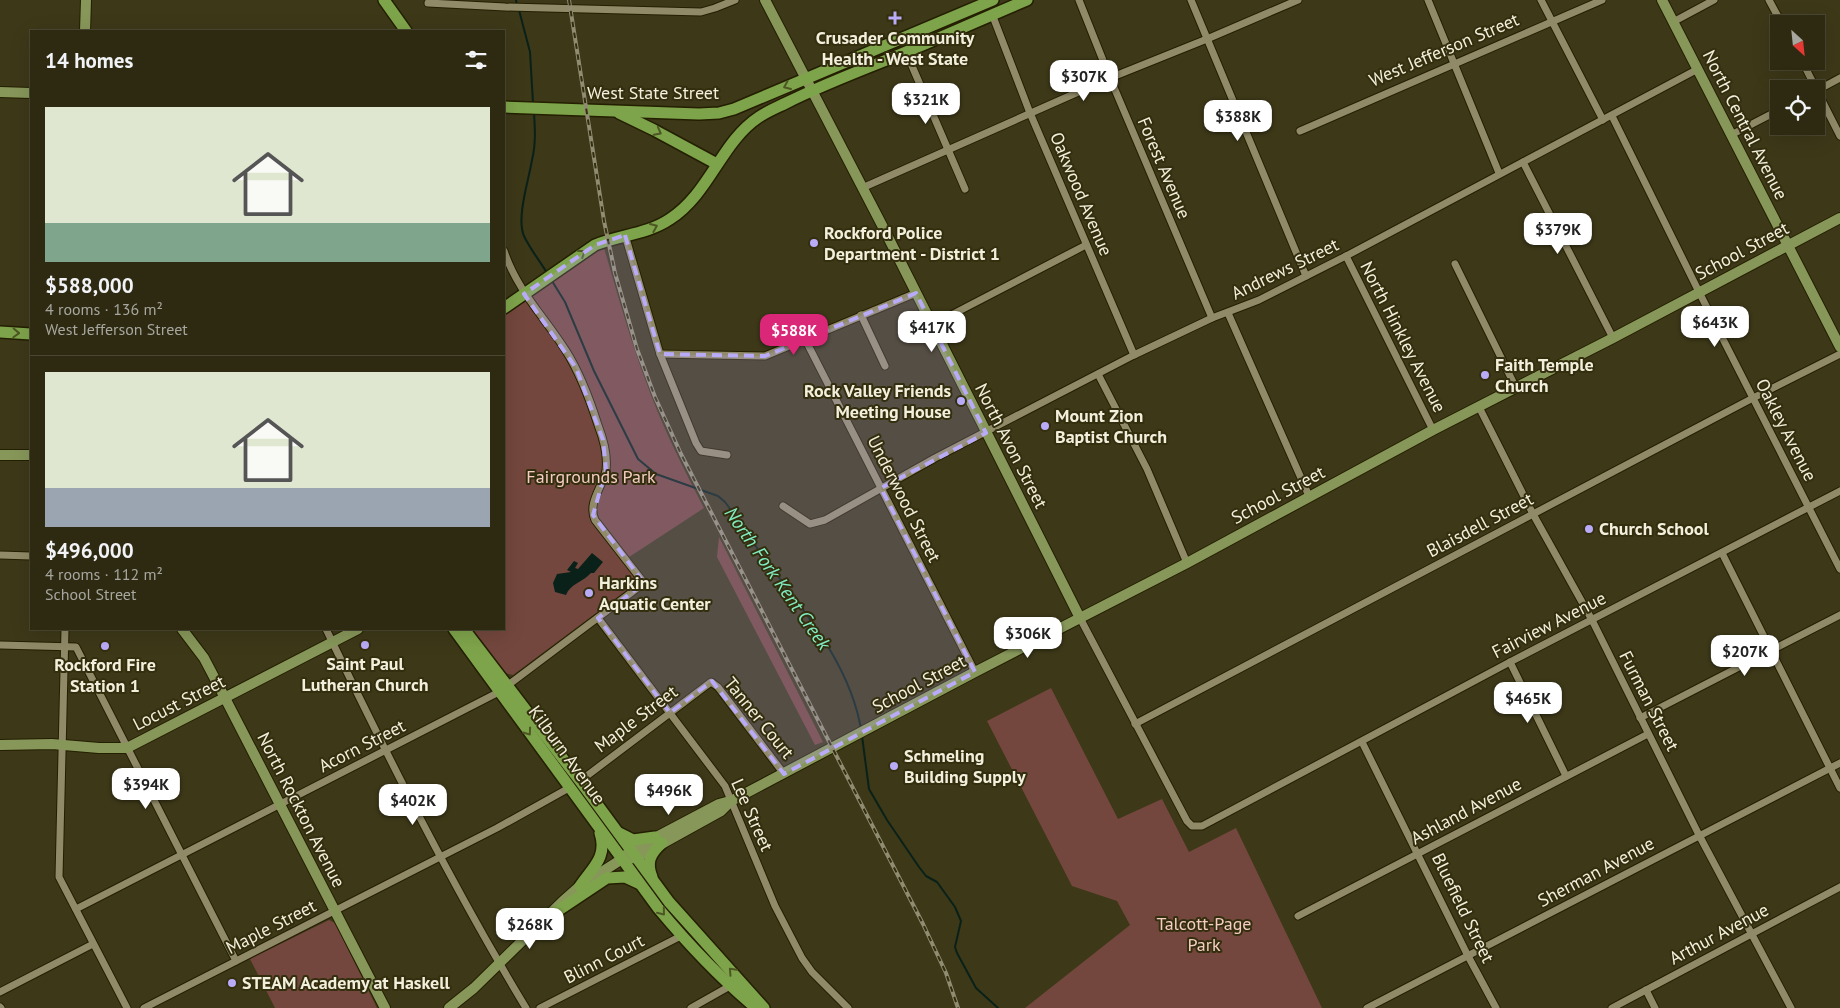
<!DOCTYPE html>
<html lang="en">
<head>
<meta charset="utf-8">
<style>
  body { margin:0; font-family:"PT Sans",sans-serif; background:#36321b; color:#f1f3f6; height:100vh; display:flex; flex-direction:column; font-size:19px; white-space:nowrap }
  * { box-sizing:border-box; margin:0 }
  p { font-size:16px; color:#a7a79f }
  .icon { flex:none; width:28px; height:28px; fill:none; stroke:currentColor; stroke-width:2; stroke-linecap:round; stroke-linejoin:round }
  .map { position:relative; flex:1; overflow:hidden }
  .details { position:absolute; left:30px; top:30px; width:475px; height:600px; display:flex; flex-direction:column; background:#2e2a12; border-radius:0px; box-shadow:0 5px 20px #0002,0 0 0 1px #494632 }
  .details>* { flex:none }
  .needle { width:32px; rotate:153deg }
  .fabs { position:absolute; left:1770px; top:15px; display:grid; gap:10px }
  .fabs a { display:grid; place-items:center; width:55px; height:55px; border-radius:0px; background:#2e2a12; box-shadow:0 5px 20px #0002,0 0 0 1px #494632; font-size:25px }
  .price { position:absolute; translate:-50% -42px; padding:0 11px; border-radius:10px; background:#fff; color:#222; font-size:16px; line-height:32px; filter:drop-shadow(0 1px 2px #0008) }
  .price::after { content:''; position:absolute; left:50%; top:30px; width:15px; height:11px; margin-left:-8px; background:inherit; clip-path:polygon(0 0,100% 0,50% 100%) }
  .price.on { background:#db2777; color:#fff }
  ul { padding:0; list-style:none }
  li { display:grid; align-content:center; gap:10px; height:265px; padding:0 15px }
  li+li { border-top:1px solid #494632 }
  li span { display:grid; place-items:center; height:155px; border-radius:0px; color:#555 }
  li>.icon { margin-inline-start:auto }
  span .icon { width:90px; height:90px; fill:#fffc; stroke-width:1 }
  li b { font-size:21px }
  h2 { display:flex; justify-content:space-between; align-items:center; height:60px; padding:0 15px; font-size:21px }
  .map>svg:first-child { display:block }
</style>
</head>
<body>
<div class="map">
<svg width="1840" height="1008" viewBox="0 0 1840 1008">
  <rect width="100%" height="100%" fill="#3d3818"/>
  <!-- green -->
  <g fill="#73473d">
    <path d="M604 248C617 292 629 336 645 379 661 424 682 466 704 508L623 561 636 579 635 584 513 675 504 673 470 629H504V315C536 292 568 263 604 248Z"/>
    <path d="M719 537 823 742 815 745 717 557Z"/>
    <path d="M1051 688 1118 819 1162 799 1189 852 1236 828 1322 1008H1025L1130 925 1117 901 1072 886 987 721Z"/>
    <path d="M329 920 335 923 377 1008H275L250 959Z"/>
  </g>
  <!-- water -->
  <path fill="#092119" d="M592 553 603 562 594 573H591C583 582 570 584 566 595L555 592 553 583 557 574 571 572 567 570 574 561 578 563 575 568 578 569Z"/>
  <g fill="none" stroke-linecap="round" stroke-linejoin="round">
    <!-- stream -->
    <g stroke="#092119" stroke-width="2">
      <path d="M516 0 517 6"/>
      <path d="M519 10 530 52 533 103"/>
      <path d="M534 113C535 128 536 144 532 160 529 179 516 218 524 236 530 249 540 261 547 273"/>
      <path d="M552 281 565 302 594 371 638 459 656 474 718 496 725 502C740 522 753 544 769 564 806 614 850 665 861 729"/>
      <path d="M862 736 869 789 887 820 919 867 926 876 937 882 955 907 961 921 955 947 957 953 976 988 998 1008"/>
    </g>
    <!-- street casing -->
    <g stroke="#241f00" stroke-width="9">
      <g id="street">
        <path d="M1079 0 1110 78 1212 318"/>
        <path d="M1191 0 1306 276"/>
        <path d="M1428 0 1499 173"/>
        <path d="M1541 0 1603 120"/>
        <path d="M1769 0 1782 24"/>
        <path d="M428 3 505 7 701 12 715 8 735 0"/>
        <path d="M992 14 1030 113 1134 355"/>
        <path d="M1673 22 1714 0"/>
        <path d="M906 52 965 189"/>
        <path d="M1802 61 1840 136"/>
        <path d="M1816 91 1840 78"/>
        <path d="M1612 116 1699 292 1840 569"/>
        <path d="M1300 131 1602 0"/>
        <path d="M1731 135 1779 110"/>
        <path d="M1523 162 1613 338"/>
        <path d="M862 188 1110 78 1207 39 1298 0"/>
        <path d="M625 235 660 354 696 443 701 451 727 455"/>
        <path d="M1346 256 1433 430"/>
        <path d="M1455 264 1516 388"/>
        <path d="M1228 313 1309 496"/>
        <path d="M861 315 885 366"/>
        <path d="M932 325 1086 245"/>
        <path d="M805 339 975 672"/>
        <path d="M660 354 765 356 916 293"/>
        <path d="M1098 374 1147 469 1187 563"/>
        <path d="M1479 407 1533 514 1592 620 1699 835 1791 1008"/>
        <path d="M783 506 810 524 825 520 935 458 1134 355 1212 318 1259 300 1346 256 1698 69"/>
        <path d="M1722 553 1840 788"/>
        <path d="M0 555 31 556"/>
        <path d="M598 618 725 786 775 906 802 958 812 972 848 1008"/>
        <path d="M1080 618 1187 821 1192 826H1202L1510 662 1840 491"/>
        <path d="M65 629 59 877 127 1008"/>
        <path d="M326 629C388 757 452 886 526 1008"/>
        <path d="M0 645 76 647 236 961"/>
        <path d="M1510 662 1566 776"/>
        <path d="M1640 718 1840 615"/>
        <path d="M1135 724 1753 398 1840 354"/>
        <path d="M1362 742 1468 956 1496 1008"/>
        <path d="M580 781 711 682 718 687 784 774"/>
        <path d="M76 909 499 692 644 583 595 520C587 502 603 487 606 470 608 455 603 438 598 425 590 400 580 373 566 351 544 316 518 292 504 251"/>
        <path d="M1298 916 1648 734"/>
        <path d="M1646 990 1655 1008"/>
        <path d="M0 992 93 944"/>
        <path d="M0 1007 1 1008"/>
        <path d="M144 1008 497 828 569 788"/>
        <path d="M540 1008 681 936"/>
        <path d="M691 1008 730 986"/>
        <path d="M1367 1008 1840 763"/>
        <path d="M1612 1008 1840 887"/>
      </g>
    </g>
    <!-- secondary casing -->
    <g stroke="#241f00" stroke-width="12">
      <g id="secondary">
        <path d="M765 0 885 231 1080 618"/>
        <path d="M1662 0 1840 347"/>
        <path d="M85 31 86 0"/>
        <path d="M0 92 31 93"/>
        <path d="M0 455H31"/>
        <path d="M182 629 204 658 225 698 385 1008"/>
        <path d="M0 745 52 744 99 748H127L358 629"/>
        <path d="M626 855 630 851 719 804 730 801"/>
        <path d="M449 1008 474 988 563 901 580 886 622 859 636 858 721 811 731 801 975 672 1187 563 1433 430 1613 338 1840 218"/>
      </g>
    </g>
    <!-- primary casing -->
    <g stroke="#241f00" stroke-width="14">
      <g id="primary">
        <path d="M384 0 406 31"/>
        <path d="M504 107 699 114 719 113 734 109 993 0"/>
        <path d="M619 113 654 130 717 164"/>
        <path d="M504 308 595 245C620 235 648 234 670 219 710 193 721 142 759 117 768 111 778 107 786 103 818 87 851 74 884 61 932 42 979 20 1027 0"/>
        <path d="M0 332 31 334"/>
        <path d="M454 629 658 908C688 944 720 978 756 1008"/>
        <path d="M464 629 580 781 669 902 764 1008"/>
        <path d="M619 833 633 840 655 837"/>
        <path d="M652 877C646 862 650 854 662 843"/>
        <path d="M580 886C592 868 608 857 600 833"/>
        <path d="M544 920 607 878 625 877 638 883"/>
      </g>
    </g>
    <!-- street -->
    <use href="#street" stroke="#908a68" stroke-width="7"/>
    <!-- secondary -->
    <use href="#secondary" stroke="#87975a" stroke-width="10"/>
    <!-- primary -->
    <use href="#primary" stroke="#7ea44b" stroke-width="11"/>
    <!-- rail casing -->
    <g stroke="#908c72" stroke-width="4">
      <path id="rail" d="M569 0 604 221 615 273 637 349 655 397 681 454 923 924 946 973 958 1008"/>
    </g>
    <!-- rail -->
    <use href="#rail" stroke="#332e0d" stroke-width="2" stroke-dasharray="5.5" stroke-linecap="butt"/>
  </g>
  <!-- one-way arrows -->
  <defs><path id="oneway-chevron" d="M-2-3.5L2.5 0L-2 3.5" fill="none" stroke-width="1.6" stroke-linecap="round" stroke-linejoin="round" transform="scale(1.25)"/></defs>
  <g stroke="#4d5723">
    <use href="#oneway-chevron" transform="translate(787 86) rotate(157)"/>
    <use href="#oneway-chevron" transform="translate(658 132) rotate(28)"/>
    <use href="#oneway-chevron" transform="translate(654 227) rotate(-23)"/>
    <use href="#oneway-chevron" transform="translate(582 253) rotate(-33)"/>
    <use href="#oneway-chevron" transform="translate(16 333) rotate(2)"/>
    <use href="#oneway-chevron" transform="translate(528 732) rotate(54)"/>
    <use href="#oneway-chevron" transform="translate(662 912) rotate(51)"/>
    <use href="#oneway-chevron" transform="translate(732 971) rotate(-133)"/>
  </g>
  <!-- marked area -->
  <path fill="#b9abf7" fill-opacity="0.2" stroke="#b9abf7" stroke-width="4" stroke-dasharray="10 6" stroke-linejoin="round" d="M625 235 660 354 765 356 916 293 986 433 881 488 975 672 784 774 712 681 670 713 598 618 644 583 593 515 606 470 603 440 576 368 524 294 595 245Z"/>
  <!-- markers -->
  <g fill="#b9abf7" stroke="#332e0d" stroke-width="2">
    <path d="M892.5 10.5h5v5h5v5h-5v5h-5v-5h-5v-5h5z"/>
    <circle cx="814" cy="243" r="5"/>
    <circle cx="1485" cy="375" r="5"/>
    <circle cx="961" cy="401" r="5"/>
    <circle cx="1045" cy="426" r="5"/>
    <circle cx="1589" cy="529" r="5"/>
    <circle cx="589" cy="593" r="5"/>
    <circle cx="365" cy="645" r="5"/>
    <circle cx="105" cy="646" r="5"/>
    <circle cx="894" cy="766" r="5"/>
    <circle cx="232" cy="983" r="5"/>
  </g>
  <g text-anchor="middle" stroke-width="4" stroke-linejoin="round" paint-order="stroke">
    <!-- poi labels -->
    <g font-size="18" font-weight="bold" fill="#f2efdc" stroke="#332e0d" text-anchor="start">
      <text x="895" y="44" text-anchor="middle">Crusader Community<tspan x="895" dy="21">Health - West State</tspan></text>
      <text x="824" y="239">Rockford Police<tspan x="824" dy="21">Department - District 1</tspan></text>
      <text x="1495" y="371">Faith Temple<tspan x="1495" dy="21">Church</tspan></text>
      <text x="951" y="397" text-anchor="end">Rock Valley Friends<tspan x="951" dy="21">Meeting House</tspan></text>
      <text x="1055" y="422">Mount Zion<tspan x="1055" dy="21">Baptist Church</tspan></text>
      <text x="1599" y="535">Church School</text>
      <text x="599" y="589">Harkins<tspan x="599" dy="21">Aquatic Center</tspan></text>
      <text x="365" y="670" text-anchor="middle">Saint Paul<tspan x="365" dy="21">Lutheran Church</tspan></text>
      <text x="105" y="671" text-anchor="middle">Rockford Fire<tspan x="105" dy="21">Station 1</tspan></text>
      <text x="904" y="762">Schmeling<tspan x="904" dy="21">Building Supply</tspan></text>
      <text x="242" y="989">STEAM Academy at Haskell</text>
    </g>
    <!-- street labels -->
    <g font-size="18" fill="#f2efdc" stroke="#332e0d">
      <text transform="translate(1444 50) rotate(-23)" y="6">West Jefferson Street</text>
      <text x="653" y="99">West State Street</text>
      <text transform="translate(1745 125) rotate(63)" y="6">North Central Avenue</text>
      <text transform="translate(1164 168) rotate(67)" y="6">Forest Avenue</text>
      <text transform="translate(1081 194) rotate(67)" y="6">Oakwood Avenue</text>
      <text transform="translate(1742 251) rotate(-28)" y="6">School Street</text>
      <text transform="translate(1285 269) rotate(-26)" y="6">Andrews Street</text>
      <text transform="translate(1403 337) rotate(63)" y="6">North Hinkley Avenue</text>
      <text transform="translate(1786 430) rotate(63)" y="6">Oakley Avenue</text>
      <text transform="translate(1011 446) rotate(63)" y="6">North Avon Street</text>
      <text transform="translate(1278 495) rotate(-28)" y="6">School Street</text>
      <text transform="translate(904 499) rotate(63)" y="6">Underwood Street</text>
      <text transform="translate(1480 525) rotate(-28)" y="6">Blaisdell Street</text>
      <text transform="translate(1549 625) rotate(-27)" y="6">Fairview Avenue</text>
      <text transform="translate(919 684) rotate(-28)" y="6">School Street</text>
      <text transform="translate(1649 701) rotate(63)" y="6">Furman Street</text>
      <text transform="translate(179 703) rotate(-27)" y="6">Locust Street</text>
      <text transform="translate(759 718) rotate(51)" y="6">Tanner Court</text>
      <text transform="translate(636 719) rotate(-37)" y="6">Maple Street</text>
      <text transform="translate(362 746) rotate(-27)" y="6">Acorn Street</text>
      <text transform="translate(567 755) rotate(54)" y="6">Kilburn Avenue</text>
      <text transform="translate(301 810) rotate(63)" y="6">North Rockton Avenue</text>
      <text transform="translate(1466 811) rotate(-28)" y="6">Ashland Avenue</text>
      <text transform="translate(752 815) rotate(66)" y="6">Lee Street</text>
      <text transform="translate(1596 872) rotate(-28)" y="6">Sherman Avenue</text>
      <text transform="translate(1463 908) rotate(64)" y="6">Bluefield Street</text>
      <text transform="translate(271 927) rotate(-27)" y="6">Maple Street</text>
      <text transform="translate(1719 934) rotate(-28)" y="6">Arthur Avenue</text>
      <text transform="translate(604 959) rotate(-27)" y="6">Blinn Court</text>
    </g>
    <!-- park labels -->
    <g font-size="18" fill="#f5cdc4" stroke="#332e0d">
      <text x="591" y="483">Fairgrounds Park</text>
      <text x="1204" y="930">Talcott-Page<tspan x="1204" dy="21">Park</tspan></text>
    </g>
    <!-- water labels -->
    <g font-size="19" font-style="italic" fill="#81edc4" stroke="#332e0d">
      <text transform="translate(778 578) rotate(55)" y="7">North Fork Kent Creek</text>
    </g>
  </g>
</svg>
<div class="fabs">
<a><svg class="needle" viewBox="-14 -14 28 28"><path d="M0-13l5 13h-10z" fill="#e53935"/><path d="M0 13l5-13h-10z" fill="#a7a79f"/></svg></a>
<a><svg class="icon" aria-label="locate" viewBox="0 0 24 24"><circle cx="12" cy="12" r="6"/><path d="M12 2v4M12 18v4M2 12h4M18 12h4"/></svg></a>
</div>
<b class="price" style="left:1084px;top:102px">$307K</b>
<b class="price" style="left:926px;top:125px">$321K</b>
<b class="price" style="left:1238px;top:142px">$388K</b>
<b class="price" style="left:1558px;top:255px">$379K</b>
<b class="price" style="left:1715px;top:348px">$643K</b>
<b class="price" style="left:932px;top:353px">$417K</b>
<b class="price on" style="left:794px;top:356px">$588K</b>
<b class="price" style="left:1028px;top:659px">$306K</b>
<b class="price" style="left:1745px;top:677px">$207K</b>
<b class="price" style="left:1528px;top:724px">$465K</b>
<b class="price" style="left:146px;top:810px">$394K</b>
<b class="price" style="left:669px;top:816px">$496K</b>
<b class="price" style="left:413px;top:826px">$402K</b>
<b class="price" style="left:530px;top:950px">$268K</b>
<section class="details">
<h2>14 homes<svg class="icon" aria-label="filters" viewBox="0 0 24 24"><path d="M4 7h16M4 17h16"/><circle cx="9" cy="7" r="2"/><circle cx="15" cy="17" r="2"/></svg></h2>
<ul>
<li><span style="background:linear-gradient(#dfe7d0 75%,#7fa58c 0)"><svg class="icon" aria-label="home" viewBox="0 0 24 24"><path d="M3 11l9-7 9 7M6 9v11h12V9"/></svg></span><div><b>$588,000</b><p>4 rooms · 136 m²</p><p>West Jefferson Street</p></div></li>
<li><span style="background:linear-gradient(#dfe7d0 75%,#9aa5b1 0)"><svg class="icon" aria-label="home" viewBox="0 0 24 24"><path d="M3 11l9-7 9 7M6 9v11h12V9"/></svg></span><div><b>$496,000</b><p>4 rooms · 112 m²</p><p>School Street</p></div></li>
</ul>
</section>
</div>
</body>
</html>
